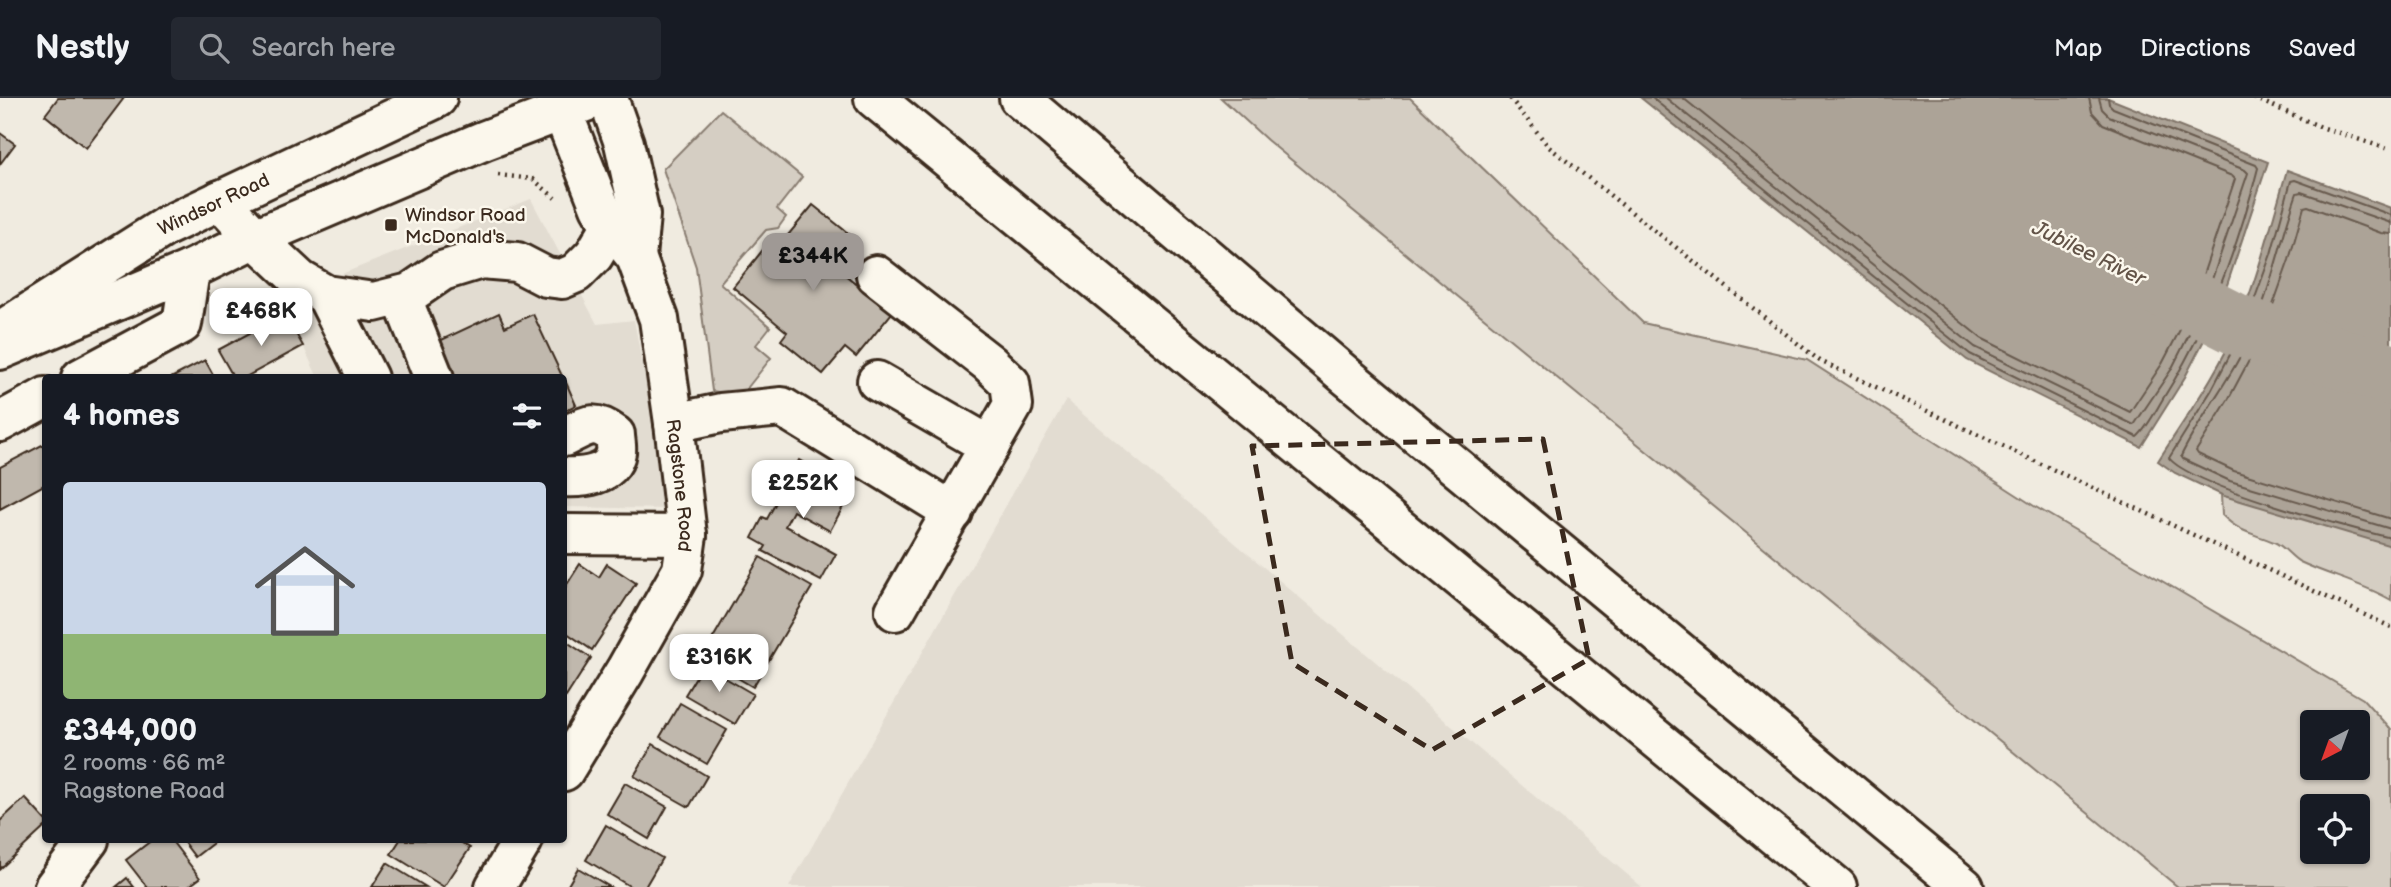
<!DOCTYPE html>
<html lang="en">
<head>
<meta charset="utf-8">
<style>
  body { margin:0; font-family:"Balsamiq Sans",sans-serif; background:#242831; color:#f1f3f6; height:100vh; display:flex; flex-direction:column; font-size:26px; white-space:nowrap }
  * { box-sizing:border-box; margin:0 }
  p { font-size:23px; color:#9ea1a6 }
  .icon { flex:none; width:38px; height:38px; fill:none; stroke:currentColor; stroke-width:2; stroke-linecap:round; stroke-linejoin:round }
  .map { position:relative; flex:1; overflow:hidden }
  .details { position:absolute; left:42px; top:276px; width:525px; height:469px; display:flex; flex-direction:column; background:#171b24; border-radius:7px; box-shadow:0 2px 5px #0004 }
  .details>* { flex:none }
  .needle { width:46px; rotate:221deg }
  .tools { position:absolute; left:2300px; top:612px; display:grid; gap:14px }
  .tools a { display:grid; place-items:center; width:70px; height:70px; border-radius:7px; background:#171b24; box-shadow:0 2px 5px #0004; font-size:35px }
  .price { position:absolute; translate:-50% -60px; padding:0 16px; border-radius:14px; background:#fff; color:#222; font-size:23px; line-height:46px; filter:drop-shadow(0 2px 4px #0008) }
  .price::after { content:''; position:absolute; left:50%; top:42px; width:21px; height:16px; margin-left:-10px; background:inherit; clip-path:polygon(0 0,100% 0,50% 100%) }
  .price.current { background:#9f9995; color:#111 }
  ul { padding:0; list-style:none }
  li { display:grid; align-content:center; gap:14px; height:371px; padding:0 21px }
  li span { display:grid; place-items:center; height:217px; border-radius:7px; color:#555 }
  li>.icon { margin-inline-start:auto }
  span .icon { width:126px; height:126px; fill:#fffc; stroke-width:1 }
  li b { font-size:30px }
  h2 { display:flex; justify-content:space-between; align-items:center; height:84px; padding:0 21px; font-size:30px }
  header { display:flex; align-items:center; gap:42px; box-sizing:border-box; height:98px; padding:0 35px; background:#171b24; border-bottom:2px solid #363941 }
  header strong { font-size:33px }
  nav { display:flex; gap:38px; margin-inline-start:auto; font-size:24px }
  .search { width:490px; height:63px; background:#242831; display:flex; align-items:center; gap:18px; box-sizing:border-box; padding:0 24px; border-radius:7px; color:#9ea1a6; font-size:26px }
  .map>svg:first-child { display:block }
</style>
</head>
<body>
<header>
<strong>Nestly</strong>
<div class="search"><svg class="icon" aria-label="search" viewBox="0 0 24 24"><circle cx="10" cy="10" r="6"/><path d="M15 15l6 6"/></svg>Search here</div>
<nav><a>Map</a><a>Directions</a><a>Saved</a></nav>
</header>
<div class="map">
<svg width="2391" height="789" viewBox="0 0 2391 789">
  <rect width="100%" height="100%" fill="#f0ebe0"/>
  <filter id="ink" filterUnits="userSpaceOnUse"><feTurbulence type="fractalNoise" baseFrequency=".0143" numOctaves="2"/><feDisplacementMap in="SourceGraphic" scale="14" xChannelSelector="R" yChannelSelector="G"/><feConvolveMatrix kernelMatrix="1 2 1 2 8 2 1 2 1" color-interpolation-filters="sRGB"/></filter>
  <g filter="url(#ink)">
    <!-- built -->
    <g fill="#e2dcd1">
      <path d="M531 101 597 226 634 222 670 411 564 409V280H318L281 200Z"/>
      <path d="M1066 302 1642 789H789Z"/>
    </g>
    <!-- green -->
    <g fill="#d5cec3" stroke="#887c70" stroke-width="2" fill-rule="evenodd">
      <path d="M1221 0H1410L1643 225 1807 262 2034 408 2363 601 2391 632V789H2178L1267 42ZM2312 625H2357V670H2312ZM2312 709H2357V754H2312Z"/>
      <path d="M721 12 802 79 777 111 786 119 778 130 766 132 720 185 770 229 756 247 771 260 741 298 712 293 696 169 663 71Z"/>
      <path d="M2221 396 2391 438V502C2362 485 2330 478 2300 464 2291 459 2284 448 2274 444 2252 435 2240 435 2222 417Z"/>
    </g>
    <!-- water -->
    <g fill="#aca397" stroke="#7f7367" stroke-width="2">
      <path d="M1641 0H2108L2268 64 2217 217 2185 279 2141 349 1967 262Z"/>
      <path d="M2287 72 2391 110V448L2224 398 2175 375 2158 363C2186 319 2219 274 2239 225 2259 175 2272 123 2287 72Z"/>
    </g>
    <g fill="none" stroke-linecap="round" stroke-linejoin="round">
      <!-- shore -->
      <g stroke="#685a4e" stroke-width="2">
        <path d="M1652 0 1970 256 2137 339C2148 329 2156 312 2164 299 2208 229 2238 150 2258 70L2256 67 2113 10 2109 6 2108 0"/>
        <path d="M1666 0 1975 249 2134 327 2171 272 2202 211 2248 75 2245 72 2109 18 2102 11 2099 0"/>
        <path d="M1683 0 1981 240 2130 314 2162 266 2193 207 2235 81 2232 78 2103 26 2092 14 2089 0"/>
        <path d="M2391 117 2295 82 2291 83 2271 156 2244 230 2211 293 2169 360C2191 388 2350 430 2391 440"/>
        <path d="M2391 125 2301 94 2297 95C2281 140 2272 188 2253 232 2234 277 2202 315 2181 358L2183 361 2230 383 2391 431"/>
        <path d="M2391 136 2381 135 2308 108 2304 109 2289 162 2262 238 2228 302 2196 353 2198 356 2234 373 2391 421"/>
      </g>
      <!-- river -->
      <path stroke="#aca397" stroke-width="61" d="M2143 179 2238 227 2391 277"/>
    </g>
    <!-- building -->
    <g fill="#c0b8ad" stroke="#3b2a1e" stroke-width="2">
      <path d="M58 0H124L86 50 45 17Z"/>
      <path d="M0 35 15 46 0 66Z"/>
      <path d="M813 107 854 140 832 166 892 215 856 259 845 250 823 276 781 242 787 234 733 189 766 148 774 154Z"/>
      <path d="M499 215 505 229 533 216 563 280H452L435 245Z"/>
      <path d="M285 216 303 248 244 280H234L218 252Z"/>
      <path d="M205 262 215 280H171Z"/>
      <path d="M564 280 576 307 564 313Z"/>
      <path d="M42 347 46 353V386L0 411V369Z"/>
      <path d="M799 362 852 392 830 433 793 413 785 428 836 456 821 483 763 453 766 448 752 440 763 419 767 421Z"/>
      <path d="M760 459 812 489 753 589 702 559Z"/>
      <path d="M580 466 599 479 607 466 636 485 592 552 564 533V491Z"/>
      <path d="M564 542 591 560 566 599 564 597Z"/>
      <path d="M703 567 753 596 735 626 685 597Z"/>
      <path d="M680 605 727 632 707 666 660 639Z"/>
      <path d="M653 646 707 678 689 709 634 678Z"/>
      <path d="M625 685 667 709 649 741 607 716Z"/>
      <path d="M25 700 46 723V728L0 771V723Z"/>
      <path d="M606 727 662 760 645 789H631L586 762Z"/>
      <path d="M152 742H171L200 780 188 789H147L126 762Z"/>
      <path d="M182 742H217L195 759Z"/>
      <path d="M400 742H457L470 750 444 789 391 756Z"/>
      <path d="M387 765 426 789H372Z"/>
      <path d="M578 770 610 789H567Z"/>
      <path d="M127 780 134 789H116Z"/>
    </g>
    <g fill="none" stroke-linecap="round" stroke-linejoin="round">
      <!-- minor casing -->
      <g stroke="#3b2a1e" stroke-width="44">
        <g id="minor">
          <path d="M220 102 255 140 300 182 326 197 374 204 410 195 442 173 481 161 517 164 546 179 562 181 576 175 594 157 611 128"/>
          <path d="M876 177 989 265 1010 285 1013 307 895 513"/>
          <path d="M326 197 368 280"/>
          <path d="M401 198 434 280"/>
          <path d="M81 280 182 226 190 172"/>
          <path d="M877 283 990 348"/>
          <path d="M0 324 46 299"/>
          <path d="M674 325 721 315 782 309 953 414"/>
          <path d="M564 339C586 328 593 320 615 337 615 342 617 349 616 354 613 378 582 380 564 379"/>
          <path d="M564 436 687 437"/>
          <path d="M54 789 89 742"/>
        </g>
      </g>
      <!-- major casing -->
      <g stroke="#3b2a1e" stroke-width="44">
        <g id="major">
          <path id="s1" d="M557 0 600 109 611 128 636 159 659 221 674 325 687 437 682 472 625 573 564 673"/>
          <path d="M608 0 624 45 640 117 636 159"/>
          <path id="s2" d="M5 230 166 128 437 0"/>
          <path d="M0 252 190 172 255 140 483 43 596 0"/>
          <path d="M495 789 523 742"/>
        </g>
      </g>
      <!-- highway casing -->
      <g stroke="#3b2a1e" stroke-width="44">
        <g id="highway">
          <path d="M874 0 1837 789"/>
          <path d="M1019 0 1345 277 1964 789"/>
        </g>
      </g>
      <!-- path -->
      <g stroke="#3b2a1e" stroke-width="4.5" stroke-dasharray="2 5" stroke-linecap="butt">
        <path d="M1510 0 1549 49 1820 263 2391 529"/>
        <path d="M2254 0 2321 29 2391 52"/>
        <path d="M498 77 533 81 555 100"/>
      </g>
      <!-- minor -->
      <use href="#minor" stroke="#fbf7ec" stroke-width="38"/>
      <!-- major -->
      <use href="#major" stroke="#fbf7ec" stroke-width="38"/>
      <!-- highway -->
      <use href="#highway" stroke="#fbf7ec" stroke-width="38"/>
    </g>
  </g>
  <!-- marked area -->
  <path fill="none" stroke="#3b2a1e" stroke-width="5" stroke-dasharray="14 9" stroke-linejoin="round" d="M1543 341 1589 561 1432 652 1292 565 1252 348Z"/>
  <!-- markers -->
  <rect fill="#3b2a1e" stroke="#fbf7ec" stroke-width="2.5" x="384" y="120" width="14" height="14" rx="3.5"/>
  <g text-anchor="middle" stroke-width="5" stroke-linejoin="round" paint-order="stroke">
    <!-- street labels -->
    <g font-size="19" fill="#3b2a1e" stroke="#fbf7ec">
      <text dy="7" stroke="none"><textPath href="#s2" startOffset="243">Windsor Road</textPath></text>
      <text dy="7" stroke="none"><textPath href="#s1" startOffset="413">Ragstone Road</textPath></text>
    </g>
    <!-- poi labels -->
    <g font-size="19" fill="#3b2a1e" stroke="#fbf7ec" text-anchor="start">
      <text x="405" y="123">Windsor Road<tspan x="405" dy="22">McDonald's</tspan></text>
    </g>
    <!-- water labels -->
    <g font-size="21" font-style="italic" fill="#635448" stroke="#fbf7ec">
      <text transform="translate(2089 155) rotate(26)" y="7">Jubilee River</text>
    </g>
  </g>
</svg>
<div class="tools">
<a><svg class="needle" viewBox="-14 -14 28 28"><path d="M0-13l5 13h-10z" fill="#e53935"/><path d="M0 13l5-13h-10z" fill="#9ea1a6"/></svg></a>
<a><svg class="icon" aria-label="locate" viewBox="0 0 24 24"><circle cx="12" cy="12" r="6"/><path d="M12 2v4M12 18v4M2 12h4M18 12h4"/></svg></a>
</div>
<b class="price current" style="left:813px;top:195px">£344K</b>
<b class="price" style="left:261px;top:250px">£468K</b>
<b class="price" style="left:803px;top:422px">£252K</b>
<b class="price" style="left:719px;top:596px">£316K</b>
<section class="details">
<h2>4 homes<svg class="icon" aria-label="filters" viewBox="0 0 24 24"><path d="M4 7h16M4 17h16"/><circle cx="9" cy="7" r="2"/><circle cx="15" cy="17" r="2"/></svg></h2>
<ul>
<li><span style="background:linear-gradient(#c9d6e8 70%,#8fb573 0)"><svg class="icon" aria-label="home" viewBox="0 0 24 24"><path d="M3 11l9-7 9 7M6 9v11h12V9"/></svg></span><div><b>£344,000</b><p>2 rooms · 66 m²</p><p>Ragstone Road</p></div></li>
</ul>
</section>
</div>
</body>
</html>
